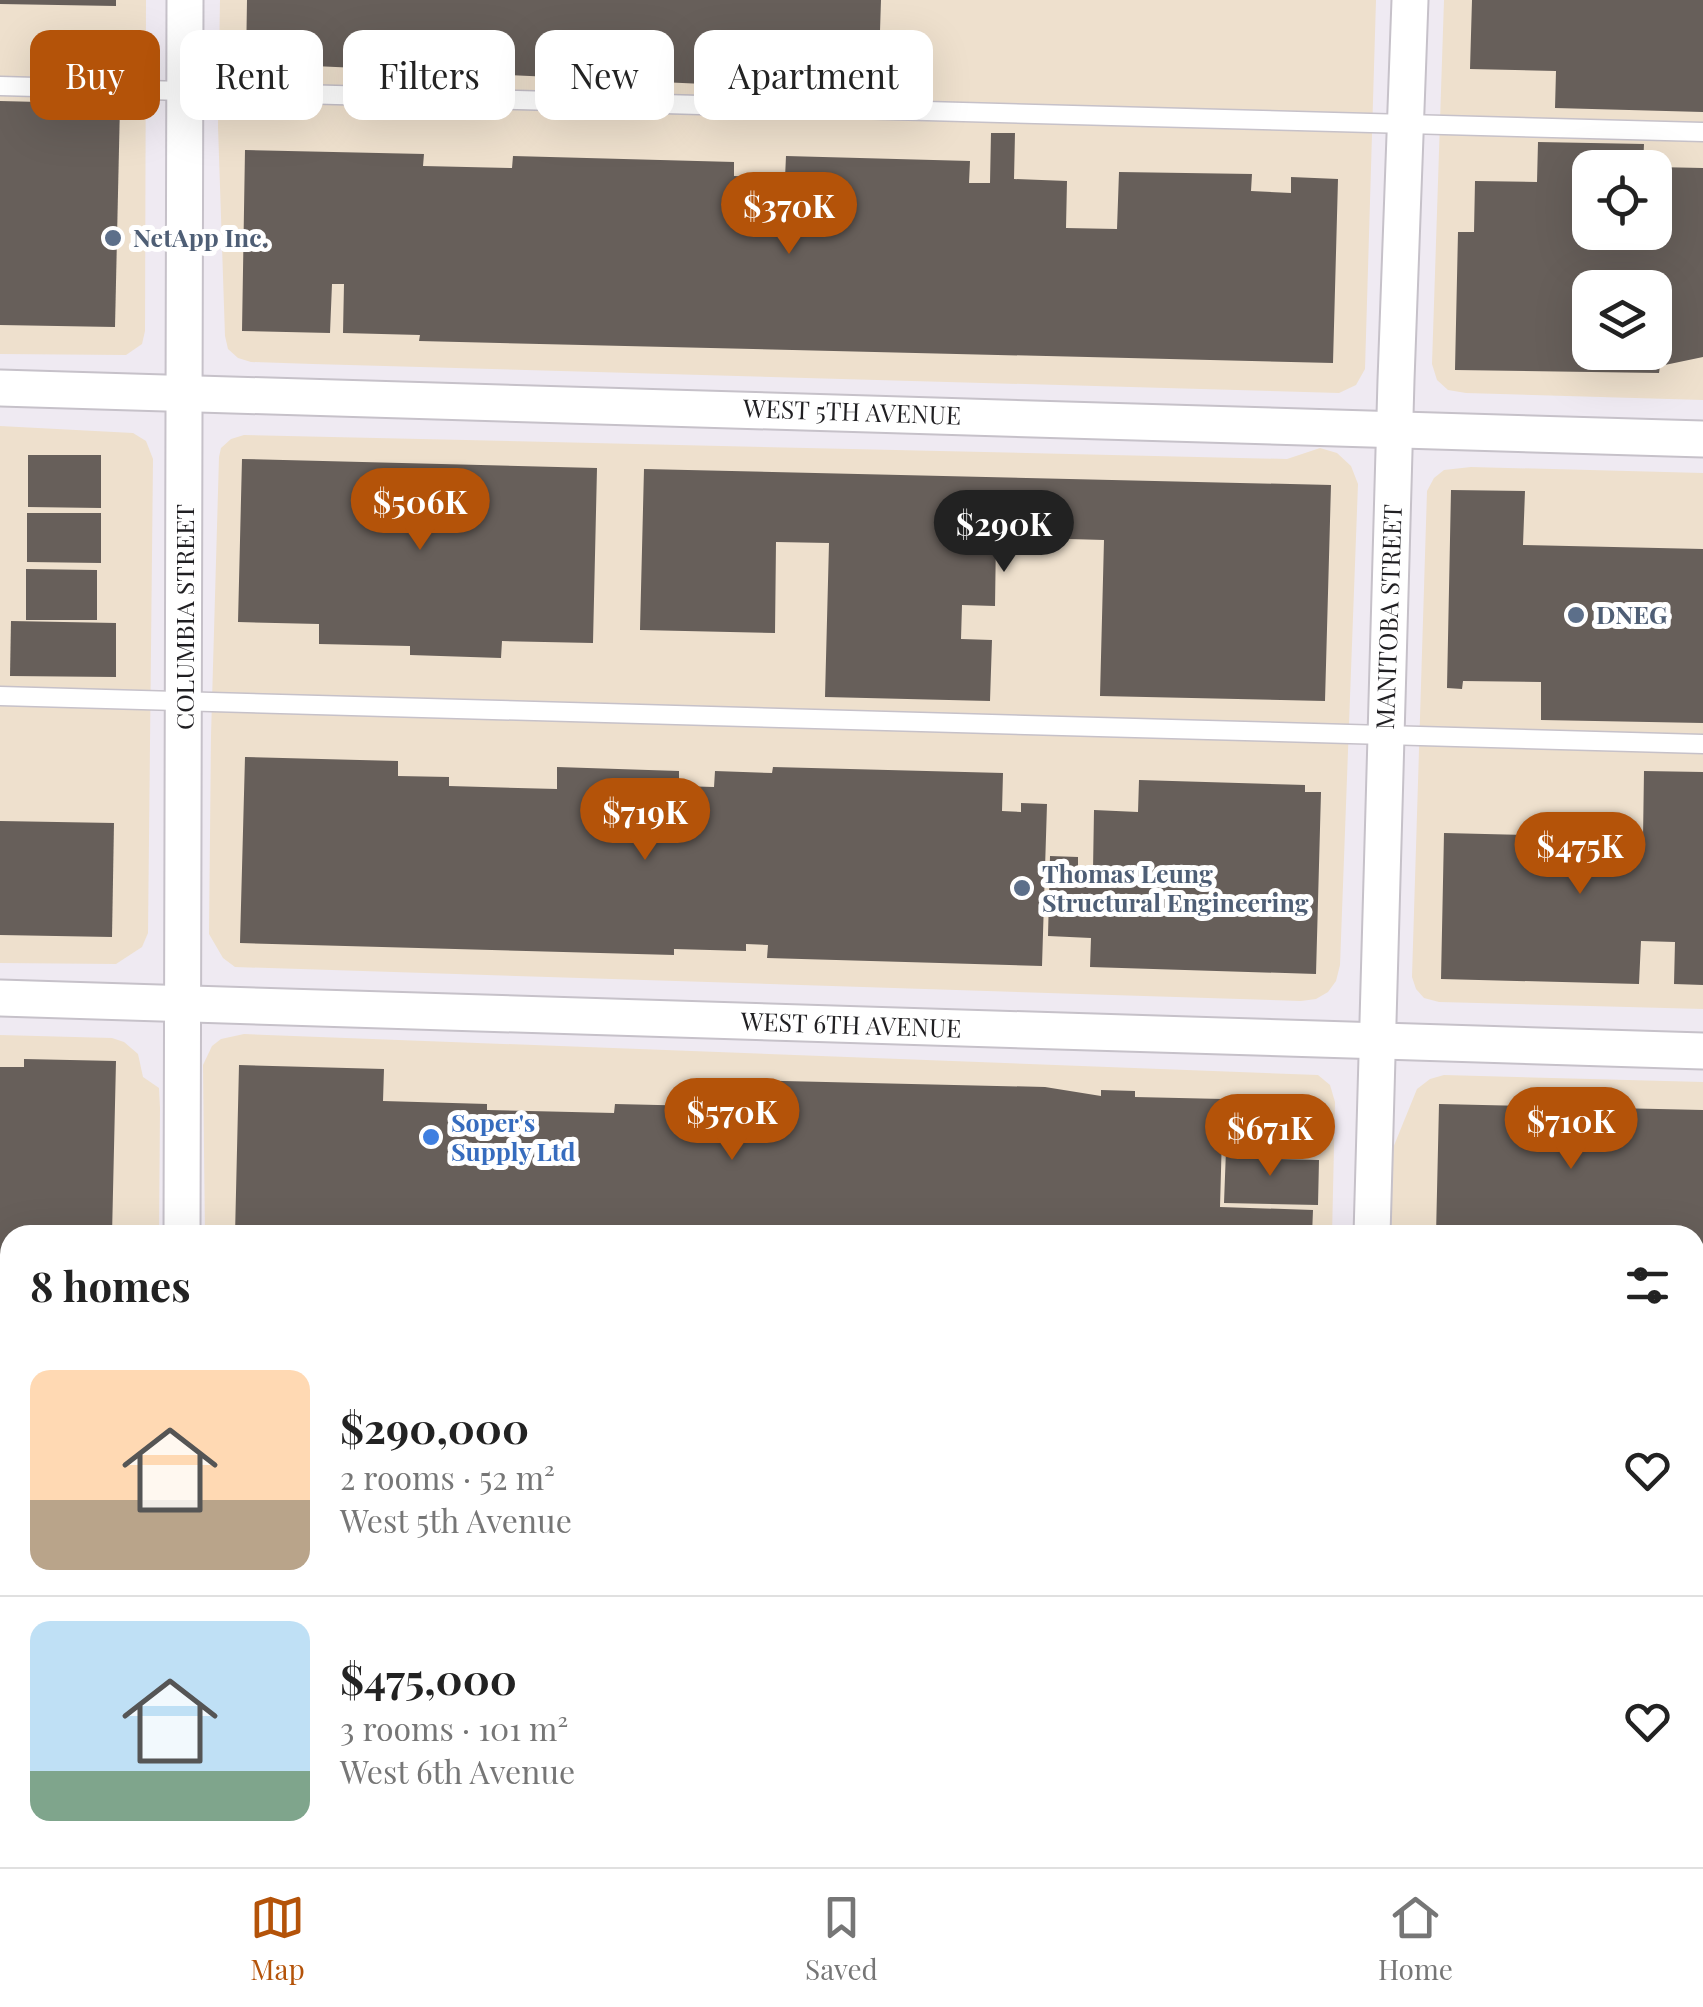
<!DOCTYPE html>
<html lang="en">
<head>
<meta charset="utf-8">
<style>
  body { margin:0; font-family:"Playfair Display",serif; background:#f6f6f6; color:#222; height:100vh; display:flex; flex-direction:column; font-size:38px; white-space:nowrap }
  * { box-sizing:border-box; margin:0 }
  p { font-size:32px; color:#767676 }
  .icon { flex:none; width:55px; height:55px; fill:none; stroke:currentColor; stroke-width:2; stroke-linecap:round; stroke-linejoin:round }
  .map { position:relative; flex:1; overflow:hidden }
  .details { position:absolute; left:0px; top:1225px; width:1705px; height:642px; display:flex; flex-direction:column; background:#fff; border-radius:30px 30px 0 0; box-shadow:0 10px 40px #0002 }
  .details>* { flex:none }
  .banner { position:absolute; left:30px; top:30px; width:1000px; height:90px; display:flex; gap:20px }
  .buttons { position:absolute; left:1572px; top:150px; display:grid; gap:20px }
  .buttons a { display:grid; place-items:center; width:100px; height:100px; border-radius:20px; background:#fff; box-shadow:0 10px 40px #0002; font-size:50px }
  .price { position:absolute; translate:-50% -85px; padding:0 22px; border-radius:35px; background:#b45309; color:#fff; font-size:32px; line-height:65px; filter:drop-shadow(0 2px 5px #0008) }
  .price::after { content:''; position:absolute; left:50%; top:60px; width:30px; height:22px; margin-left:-15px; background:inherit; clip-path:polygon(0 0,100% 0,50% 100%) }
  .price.active { background:#222; color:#fff }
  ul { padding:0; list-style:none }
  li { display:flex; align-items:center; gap:30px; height:250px; padding:0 30px }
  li+li { border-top:2px solid #e0e0e0 }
  li span { display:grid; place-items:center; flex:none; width:280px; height:200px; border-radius:20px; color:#555 }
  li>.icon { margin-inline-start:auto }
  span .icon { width:120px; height:120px; fill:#fffc; stroke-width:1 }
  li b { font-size:42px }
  h2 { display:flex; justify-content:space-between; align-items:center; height:120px; padding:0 30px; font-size:42px }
  .chip { padding:0 35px; border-radius:20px; background:#fff; box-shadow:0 10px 40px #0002; font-size:35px; line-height:90px }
  .chip.active { background:#b45309; color:#fff }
  .tab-bar { display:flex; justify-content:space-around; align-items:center; height:140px; border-top:2px solid #e0e0e0; background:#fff; font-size:28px; color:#767676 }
  .tab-bar a { display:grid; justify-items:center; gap:5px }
  .tab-bar .active { color:#b45309 }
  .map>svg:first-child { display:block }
</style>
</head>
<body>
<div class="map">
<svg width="1703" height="1867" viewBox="0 0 1703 1867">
  <rect width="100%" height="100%" fill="#efeaf2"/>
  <!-- commercial -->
  <g fill="#eee0cd" fill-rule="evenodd">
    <path d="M0 0H146L145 331 142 344 126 355 0 354Z"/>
    <path d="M220 0H1376L1365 369 1356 385 1339 393 313 364 251 362 238 358 228 349 225 336 218 126Z"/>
    <path d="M1444 0H1703V400L1466 393 1448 390 1437 380 1432 364ZM1590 168H1655V232H1590ZM1590 288H1655V352H1590Z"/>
    <path d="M0 426 133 433 146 441 153 459 148 933 142 947 116 964 0 963Z"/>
    <path d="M244 435 1287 459 1320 448 1337 453 1351 466 1358 484 1340 965 1336 981 1328 992 1316 999 1301 1001 235 967 223 958 209 934 211 736 219 457 221 448 231 439Z"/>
    <path d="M1471 467 1703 473V1009L1439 1002 1424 998 1416 989 1412 977 1427 491 1434 478 1444 470Z"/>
    <path d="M244 1034 1318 1075 1330 1085 1335 1102 1332 1235H205L203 1065 212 1046 221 1039Z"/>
    <path d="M0 1035 112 1038 124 1042 138 1054 143 1077 159 1088 160 1108 159 1235H10V1583L0 1582Z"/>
    <path d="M1444 1075 1703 1082V1630H1695V1235H1391L1393 1148 1417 1089 1430 1079Z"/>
    <path d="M0 1633H10V1858H140V1867H0Z"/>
    <path d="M1695 1679H1703V1867H1390V1858H1695Z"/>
  </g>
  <!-- green -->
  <path fill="#cae0c5" d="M211 1858H1316L1315 1867H211Z"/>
  <!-- building -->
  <g fill="#675f5a" fill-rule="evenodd">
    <path d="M0 0H116V6L0 4Z"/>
    <path d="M247 0H881L879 62 838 61 837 90 246 63Z"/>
    <path d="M1472 0H1703V112L1555 108 1556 71 1470 69Z"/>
    <path d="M0 101 120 104 115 327 0 325Z"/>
    <path d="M991 133H1015L1014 179 1067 181 1066 228 1117 229 1119 172 1252 174 1251 191 1291 193V177L1338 179 1333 363 419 341 420 335 343 333 344 284H332L330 333 242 331 245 150 424 154 423 166 512 168 513 156 734 162V176L785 178 786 156 970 161 969 183H990Z"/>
    <path d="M1538 142 1644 144 1643 168H1590V232H1655V167L1703 168V357L1660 366 1659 373 1455 370 1458 232H1474L1475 181 1537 182ZM1590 288H1655V352H1590Z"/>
    <path d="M28 455H101V508L28 507Z"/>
    <path d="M242 459 597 468 593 643 502 641 501 658 410 655V646L319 644V624L238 622Z"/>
    <path d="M644 469 1331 485 1325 701 1100 696 1104 540 996 537 995 606 962 605 961 639 992 640 990 701 825 697 829 543 776 542 775 633 640 630Z"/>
    <path d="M1451 490 1525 491 1523 545 1703 549V723L1541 720V682L1463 681 1462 689 1447 688Z"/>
    <path d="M27 513H101V563L27 562Z"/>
    <path d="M26 569 97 570V620H26Z"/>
    <path d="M11 621 116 623V677L10 676Z"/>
    <path d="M245 757 398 761V776L449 777V786L557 789V767L679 771V786L714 787 715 771 772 773 773 767 1003 773 1002 811 1021 812V803L1047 804 1042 966 767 958 768 945 746 944V951L674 949V955L240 943Z"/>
    <path d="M1644 771 1703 772V985L1674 984 1675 942 1641 941 1639 984 1441 979 1444 833 1643 838Z"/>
    <path d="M1139 780 1305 785V792H1321L1316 974 1090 967 1091 938 1048 936 1050 856 1078 857V869L1093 870 1094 810 1138 812Z"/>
    <path d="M0 821 114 823 112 937 0 935Z"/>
    <path d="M24 1059 116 1061 112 1235H10V1282H0V1067H24Z"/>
    <path d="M239 1065 384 1069 383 1101 487 1104V1110L614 1113 615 1104 701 1106V1115L736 1116 737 1080 1045 1087 1101 1096V1090L1135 1091V1097L1223 1099 1220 1207 1313 1210 1312 1235H1219L1220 1228 1132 1226V1235H235Z"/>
    <path d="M1227 1099 1305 1101 1304 1140 1226 1138Z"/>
    <path d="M1439 1104 1703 1110V1293H1695V1235H1436Z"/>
    <path d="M1226 1150 1277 1151 1276 1159 1319 1160 1318 1205 1224 1203Z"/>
    <path d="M0 1359H10V1548L0 1547Z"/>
    <path d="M1700 1453H1703V1595H1695Z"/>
    <rect x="0" y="1671" width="10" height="183"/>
    <path d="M1695 1720H1703V1867H1584L1585 1858H1695Z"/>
  </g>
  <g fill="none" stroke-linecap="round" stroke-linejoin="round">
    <!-- service casing -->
    <g stroke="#c6c1c9" stroke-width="21">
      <g id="service">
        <path d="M0 86 1703 132"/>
        <path d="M0 696 1703 744"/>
        <path d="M0 1302H10"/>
        <path d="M1695 1355H1703"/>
      </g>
    </g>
    <!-- minor casing -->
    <g stroke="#c6c1c9" stroke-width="39">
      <g id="minor">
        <path d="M0 388 1703 439"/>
        <path d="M0 998 1703 1051"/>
        <path d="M182 1235 185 0"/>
        <path d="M1372 1235 1396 380 1410 0"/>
        <path d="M178 1867 179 1858"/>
        <path d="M1356 1867V1858"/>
      </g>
    </g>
    <!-- tertiary casing -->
    <g stroke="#c6c1c9" stroke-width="46">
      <g id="tertiary">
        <path d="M0 1616H10"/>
        <path d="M1695 1661 1703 1662"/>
      </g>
    </g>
    <!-- service -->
    <use href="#service" stroke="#fff" stroke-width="18"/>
    <!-- minor -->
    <use href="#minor" stroke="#fff" stroke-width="35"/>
    <!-- tertiary -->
    <use href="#tertiary" stroke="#fff" stroke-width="42"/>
  </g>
  <!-- markers -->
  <g fill="#5c6f8a" stroke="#fff" stroke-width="4">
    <circle cx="113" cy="238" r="10"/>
    <circle cx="1576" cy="615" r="10"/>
    <circle cx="1022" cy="888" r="10"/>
  </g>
  <circle fill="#3f7fe0" stroke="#fff" stroke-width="4" cx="431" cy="1137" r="10"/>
  <g text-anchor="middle" stroke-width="10" stroke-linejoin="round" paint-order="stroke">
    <!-- service labels -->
    <g font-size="25" font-weight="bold" fill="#4e5e75" stroke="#fff" text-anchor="start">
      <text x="133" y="247">NetApp Inc.</text>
      <text x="1596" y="624">DNEG</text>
      <text x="1042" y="883">Thomas Leung<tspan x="1042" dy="29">Structural Engineering</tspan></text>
    </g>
    <!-- street labels -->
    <g font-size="25" fill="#201f22" stroke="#fff">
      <text transform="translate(852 412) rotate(2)" y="9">WEST 5TH AVENUE</text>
      <text transform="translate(185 617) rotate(-90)" y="9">COLUMBIA STREET</text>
      <text transform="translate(1389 617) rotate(-88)" y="9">MANITOBA STREET</text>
      <text transform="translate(851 1025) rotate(2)" y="9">WEST 6TH AVENUE</text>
    </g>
    <!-- shop labels -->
    <g font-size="25" font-weight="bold" fill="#366cbe" stroke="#fff" text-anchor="start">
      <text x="451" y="1132">Soper's<tspan x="451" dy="29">Supply Ltd</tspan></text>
    </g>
  </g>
</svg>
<div class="buttons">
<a><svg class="icon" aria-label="locate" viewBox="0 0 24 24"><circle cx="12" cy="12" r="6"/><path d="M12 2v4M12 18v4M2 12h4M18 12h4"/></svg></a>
<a><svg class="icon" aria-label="layers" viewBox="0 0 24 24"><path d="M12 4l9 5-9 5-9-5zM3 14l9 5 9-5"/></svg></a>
</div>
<b class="price" style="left:789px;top:257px">$370K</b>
<b class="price" style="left:420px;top:553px">$506K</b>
<b class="price active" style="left:1004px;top:575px">$290K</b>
<b class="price" style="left:645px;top:863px">$719K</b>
<b class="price" style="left:1580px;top:897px">$475K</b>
<b class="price" style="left:732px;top:1163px">$570K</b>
<b class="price" style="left:1571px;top:1172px">$710K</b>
<b class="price" style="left:1270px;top:1179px">$671K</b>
<div class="banner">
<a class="chip active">Buy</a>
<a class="chip">Rent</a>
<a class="chip">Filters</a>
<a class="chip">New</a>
<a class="chip">Apartment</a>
</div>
<section class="details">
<h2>8 homes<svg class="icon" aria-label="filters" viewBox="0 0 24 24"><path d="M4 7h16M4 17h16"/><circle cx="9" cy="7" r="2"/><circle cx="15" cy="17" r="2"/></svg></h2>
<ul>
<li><span style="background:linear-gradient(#ffd9b3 65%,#b9a48a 0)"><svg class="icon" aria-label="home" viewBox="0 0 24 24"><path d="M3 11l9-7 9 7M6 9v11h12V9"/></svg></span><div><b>$290,000</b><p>2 rooms · 52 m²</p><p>West 5th Avenue</p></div><svg class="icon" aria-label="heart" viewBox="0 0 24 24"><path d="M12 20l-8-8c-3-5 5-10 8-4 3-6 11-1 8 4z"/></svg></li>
<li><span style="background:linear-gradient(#bfe0f5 75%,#7fa58c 0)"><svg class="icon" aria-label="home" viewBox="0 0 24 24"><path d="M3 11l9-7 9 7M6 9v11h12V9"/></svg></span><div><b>$475,000</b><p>3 rooms · 101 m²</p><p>West 6th Avenue</p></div><svg class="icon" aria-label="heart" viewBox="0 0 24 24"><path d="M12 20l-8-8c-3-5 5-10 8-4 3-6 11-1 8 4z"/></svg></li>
</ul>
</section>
</div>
<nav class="tab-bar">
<a class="active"><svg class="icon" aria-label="map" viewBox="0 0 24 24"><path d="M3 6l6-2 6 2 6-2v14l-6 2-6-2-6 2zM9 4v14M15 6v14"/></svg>Map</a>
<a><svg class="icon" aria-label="saved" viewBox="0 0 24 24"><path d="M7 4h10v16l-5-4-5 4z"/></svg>Saved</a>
<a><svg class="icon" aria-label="home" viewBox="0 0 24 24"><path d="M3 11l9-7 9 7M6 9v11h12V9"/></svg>Home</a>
</nav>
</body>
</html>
